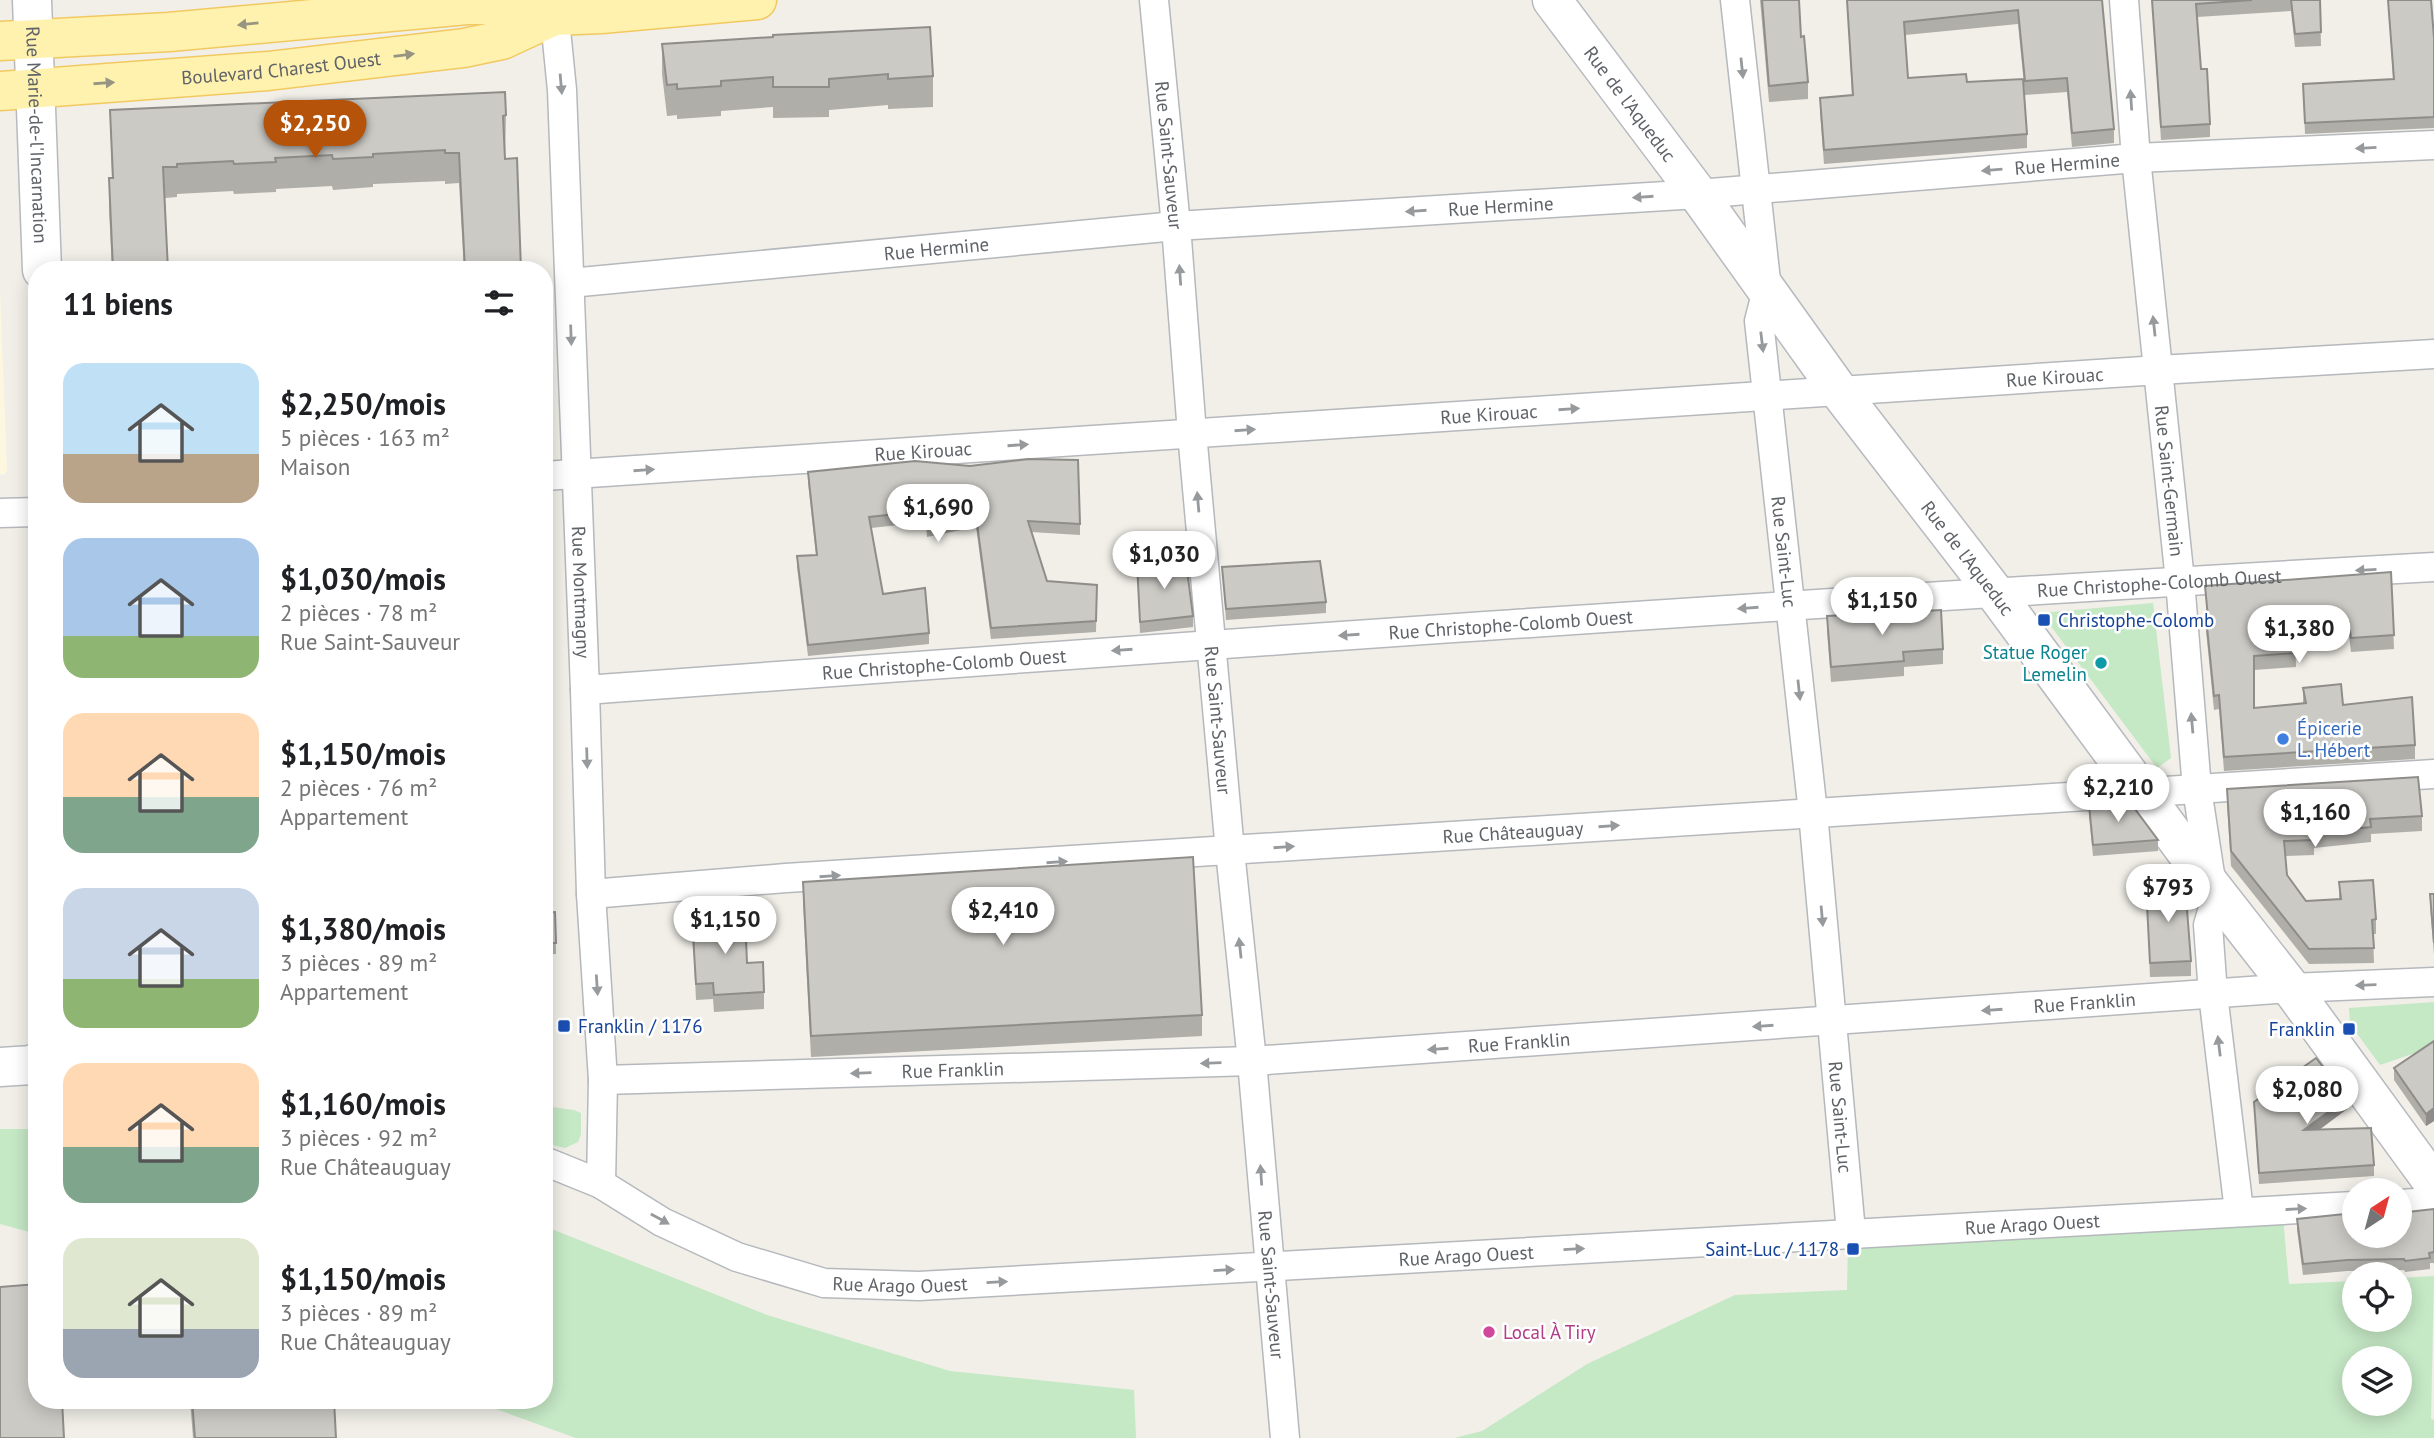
<!DOCTYPE html>
<html lang="fr">
<head>
<meta charset="utf-8">
<style>
  body { margin:0; font-family:"PT Sans",sans-serif; background:#f6f6f6; color:#202124; height:100vh; display:flex; flex-direction:column; font-size:26px; white-space:nowrap }
  * { box-sizing:border-box; margin:0 }
  p { font-size:23px; color:#757577 }
  .icon { flex:none; width:38px; height:38px; fill:none; stroke:currentColor; stroke-width:2; stroke-linecap:round; stroke-linejoin:round }
  .map { position:relative; flex:1; overflow:hidden }
  .drawer { position:absolute; left:28px; top:261px; width:525px; height:1148px; display:flex; flex-direction:column; background:#fff; border-radius:28px; box-shadow:0 4px 18px #0003 }
  .drawer>* { flex:none }
  .needle { width:46px; rotate:36deg }
  .fabs { position:absolute; left:2342px; top:1178px; display:grid; gap:14px }
  .fabs a { display:grid; place-items:center; width:70px; height:70px; border-radius:50%; background:#fff; box-shadow:0 4px 18px #0003; font-size:35px }
  .price { position:absolute; translate:-50% -60px; padding:0 16px; border-radius:24px; background:#fff; color:#222; font-size:23px; line-height:46px; filter:drop-shadow(0 2px 4px #0008) }
  .price::after { content:''; position:absolute; left:50%; top:42px; width:21px; height:16px; margin-left:-10px; background:inherit; clip-path:polygon(0 0,100% 0,50% 100%) }
  .price.current { background:#b45309; color:#fff }
  ul { padding:0; list-style:none }
  li { display:flex; align-items:center; gap:21px; height:175px; padding:0 35px }
  li span { display:grid; place-items:center; flex:none; width:196px; height:140px; border-radius:21px; color:#555 }
  li>.icon { margin-inline-start:auto }
  span .icon { width:84px; height:84px; fill:#fffc; stroke-width:1 }
  li b { font-size:30px }
  h2 { display:flex; justify-content:space-between; align-items:center; height:84px; padding:0 35px; font-size:30px }
  .map>svg:first-child { display:block }
</style>
</head>
<body>
<div class="map">
<svg width="2434" height="1438" viewBox="0 0 2434 1438">
  <rect width="100%" height="100%" fill="#f1efe8"/>
  <!-- commercial -->
  <path fill="#fef7e0" d="M0 290 7 470 5 474 0 475Z"/>
  <!-- green -->
  <g fill="#c5e8c5" fill-rule="evenodd">
    <path d="M2153 603 2171 758 2157 768 2041 613Z"/>
    <path d="M2434 1002V1052L2415 1053 2380 1065 2350 1024 2349 1008Z"/>
    <path d="M544 1106 574 1110 581 1113V1134L578 1142 565 1148 544 1143Z"/>
    <path d="M0 1129H37V1234L0 1224Z"/>
    <path d="M2283 1218 2289 1284 2354 1281V1320H2399V1278L2434 1276 2431 1419 2434 1420V1438H1454L1482 1431 1587 1364 1735 1295 1847 1290 1848 1243ZM2354 1358H2399V1404H2354Z"/>
    <path d="M544 1226 767 1315 950 1371 1134 1390 1136 1438H576L471 1400H544Z"/>
  </g>
  <g fill="none" stroke-linecap="round" stroke-linejoin="round">
    <!-- street casing -->
    <g stroke="#b5b8bc" stroke-width="31">
      <g id="street">
        <path id="s1" d="M553 0 562 90 585 690 591 894 603 1080 601 1184"/>
        <path id="s2" d="M1154 0 1176 226 1192 433 1230 851 1252 1061 1285 1438"/>
        <path id="s3" d="M1735 0 1767 290 1759 321 1813 813 1851 1232"/>
        <path id="s4" d="M2124 0 2136 158 2180 581 2197 789 2212 887 2213 908 2208 925 2213 994 2239 1211"/>
        <path id="s5" d="M570 283 1176 226 1698 194 2136 158 2434 145"/>
        <path id="s6" d="M544 476 2159 370 2434 354"/>
        <path d="M0 513 37 512"/>
        <path id="s7" d="M585 690C1201 645 1817 601 2434 567"/>
        <path id="s8" d="M591 894 786 878 2434 774"/>
        <path id="s9" d="M603 1080 1252 1061 2291 988 2434 982"/>
        <path id="s10" d="M544 1161 601 1184 662 1222 737 1257 824 1283 919 1286 2354 1206"/>
        <path d="M2399 1204 2434 1202"/>
      </g>
    </g>
    <!-- secondary casing -->
    <g stroke="#b6babf" stroke-width="41">
      <g id="secondary">
        <path id="s11" d="M32 0 42 270"/>
        <path id="s12" d="M1552 0 1698 194 1839 391 1995 593 2212 887 2291 988 2434 1184"/>
        <path d="M0 1067 32 1065 37 1062"/>
      </g>
    </g>
    <!-- primary casing -->
    <g stroke="#f2c960" stroke-width="41">
      <g id="primary">
        <path d="M0 41 169 32 467 5H493L554 16 601 14 757 0"/>
        <path id="s13" d="M0 91 268 71 464 48 502 40 554 16"/>
      </g>
    </g>
    <!-- street -->
    <use href="#street" stroke="#fff" stroke-width="28"/>
    <!-- secondary -->
    <use href="#secondary" stroke="#fff" stroke-width="38"/>
    <!-- primary -->
    <use href="#primary" stroke="#fff2af" stroke-width="38"/>
  </g>
  <!-- wall -->
  <g fill="#afaea9">
    <path d="M1760 0H1799L1801 37 1808 82V99L1769 102Z"/>
    <path d="M1847 0H2102L2114 129V143L2072 147 2067 92 2025 95 2018 24 1905 35 1908 78 1967 82 2027 134V148L1824 164 1820 112V98L1852 96Z"/>
    <path d="M2152 0H2320L2321 46 2295 47 2291 11 2197 17 2201 69 2210 124V137L2161 140Z"/>
    <path d="M2388 0H2431L2434 38V128L2305 134 2303 84 2393 79Z"/>
    <path d="M662 44 933 76V107L888 109V105L829 110V117L773 118V107L721 111V116L677 119V115L667 116 662 74Z"/>
    <path d="M110 110 506 115 505 159 521 270H464L459 183 445 184V181L373 184V187L333 190 332 186 276 189V192L234 194 233 191 177 194V197L165 198 168 270H112L109 209V178H112Z"/>
    <path d="M808 472 1080 524V535L1031 532 1047 581 1097 585 1096 632 991 639 976 527 927 537 926 522 871 528 883 594 929 633V644L808 656 797 567V556L816 555 808 483Z"/>
    <path d="M1137 563 1193 616V627L1140 633Z"/>
    <path d="M1222 567 1326 602V613L1226 620Z"/>
    <path d="M2391 572 2394 649 2351 652 2349 636 2295 641 2296 667 2254 670V708L2303 703V688L2343 705 2415 745V759L2224 771 2219 709 2214 710 2206 631V617H2207L2205 586Z"/>
    <path d="M1827 616 1943 649V664L1904 667V676L1831 682 1827 631Z"/>
    <path d="M2227 789 2422 816V831L2371 834V842L2314 848V855L2285 856 2287 875 2306 901 2339 899V882L2376 919V934H2373L2374 963 2309 964 2231 866 2227 804Z"/>
    <path d="M2089 805 2158 840V851L2093 856 2089 816Z"/>
    <path d="M803 882 1202 1015V1036L811 1057 803 903Z"/>
    <path d="M2146 885 2191 961V976L2150 977Z"/>
    <path d="M2430 894H2434V955L2430 906Z"/>
    <path d="M555 912 556 954H544V913Z"/>
    <path d="M692 918 747 963 764 992V1009L714 1012 713 999 696 1000Z"/>
    <path d="M2434 1041V1121L2426 1126 2394 1080V1068Z"/>
    <path d="M2254 1102 2347 1109 2319 1130 2374 1165V1176L2259 1184Z"/>
    <path d="M2434 1209V1263H2430V1269L2405 1272 2404 1270 2347 1271 2303 1275 2297 1230V1219L2354 1236Z"/>
    <path d="M190 1400H334L336 1438H193Z"/>
  </g>
  <!-- shaded-wall -->
  <g fill="#8f8d8a">
    <path d="M2347 1098V1109L2304 1141V1130Z"/>
    <path d="M2434 1108V1121L2426 1126V1114Z"/>
  </g>
  <!-- building -->
  <g fill="#cccac5" stroke="#8f8d8a" stroke-width="2">
    <path d="M1762 0H1799L1801 37 1804 36 1808 82 1769 86Z"/>
    <path d="M1847 0H2102L2114 129 2072 133 2067 78 2025 81 2018 10 1904 22 1908 78 1966 74 1967 82 2023 79 2027 134 1824 150 1820 98 1853 95Z"/>
    <path d="M2152 0H2252L2196 4 2201 69H2207L2210 124 2161 127Z"/>
    <path d="M2291 0H2320L2321 32 2295 34Z"/>
    <path d="M2388 0H2431L2434 38V117L2305 123 2303 84 2394 79Z"/>
    <path d="M930 27 933 76 888 79V74L829 79V87H773V77L721 81V86L677 89V84L667 85 662 44 773 37V35Z"/>
    <path d="M505 92 506 115 503 116 505 159 517 158 521 270H465L459 153H445V150L373 154V157L333 159 332 155 275 158 276 162 234 164 233 161 177 164V167H163L168 270H113L109 178H113L110 110Z"/>
    <path d="M1029 459 1078 460 1080 524 1028 521 1047 581 1097 585 1096 621 991 628 976 516 927 525 926 511 869 517 883 594 925 588 929 633 808 645 797 556 817 555 808 472 915 461 970 466Z"/>
    <path d="M1320 561 1326 602 1226 609 1222 567Z"/>
    <path d="M1186 562 1193 616 1140 622 1137 563Z"/>
    <path d="M2391 572 2394 635 2351 638 2349 622 2293 627 2296 653 2254 656V708L2306 703 2303 688 2341 684 2343 705 2412 697 2415 745 2224 757 2219 695 2214 696 2206 617H2208L2205 586Z"/>
    <path d="M1941 610 1943 649 1903 652 1904 661 1831 667 1827 616Z"/>
    <path d="M2418 777 2422 816 2370 819 2371 827 2313 833 2314 840 2284 841 2287 875 2306 901 2341 899 2339 882 2373 880 2376 919 2372 920 2374 948 2309 949 2231 851 2227 789Z"/>
    <path d="M2129 801 2158 840 2093 845 2089 805Z"/>
    <path d="M1193 857 1202 1015 811 1036 803 882Z"/>
    <path d="M2185 884 2191 961 2150 963 2146 885Z"/>
    <path d="M2430 894H2434V943Z"/>
    <path d="M555 912 556 943H544V913Z"/>
    <path d="M745 915 747 963 763 962 764 992 714 995 713 983 696 984 692 918Z"/>
    <path d="M2434 1041V1108L2426 1114 2394 1068Z"/>
    <path d="M2316 1058 2347 1098 2304 1130 2371 1128 2374 1165 2259 1173 2254 1102Z"/>
    <path d="M2434 1209V1252L2429 1253 2430 1258 2405 1261 2404 1259 2347 1260 2303 1264 2297 1219 2354 1213V1236H2399V1213Z"/>
    <path d="M37 1284V1400H62L64 1438H0V1287Z"/>
    <path d="M192 1400H334L336 1438H195Z"/>
  </g>
  <!-- one-way arrows -->
  <defs><path id="oneway-solid" d="M-6-.8H1V-3.2L6.5 0L1 3.2V.8H-6Z" transform="scale(1.75)"/></defs>
  <g fill="#979581">
    <use href="#oneway-solid" transform="translate(248 24) rotate(174)"/>
    <use href="#oneway-solid" transform="translate(404 55) rotate(-7)"/>
    <use href="#oneway-solid" transform="translate(104 83) rotate(-4)"/>
  </g>
  <g fill="#979a9d">
    <use href="#oneway-solid" transform="translate(1742 68) rotate(84)"/>
    <use href="#oneway-solid" transform="translate(561 84) rotate(85)"/>
    <use href="#oneway-solid" transform="translate(2131 100) rotate(-94)"/>
    <use href="#oneway-solid" transform="translate(2366 148) rotate(177)"/>
    <use href="#oneway-solid" transform="translate(1992 170) rotate(175)"/>
    <use href="#oneway-solid" transform="translate(1643 197) rotate(176)"/>
    <use href="#oneway-solid" transform="translate(1416 211) rotate(176)"/>
    <use href="#oneway-solid" transform="translate(1180 275) rotate(-94)"/>
    <use href="#oneway-solid" transform="translate(2154 326) rotate(-96)"/>
    <use href="#oneway-solid" transform="translate(571 335) rotate(88)"/>
    <use href="#oneway-solid" transform="translate(1762 342) rotate(83)"/>
    <use href="#oneway-solid" transform="translate(1569 409) rotate(-4)"/>
    <use href="#oneway-solid" transform="translate(1245 430) rotate(-4)"/>
    <use href="#oneway-solid" transform="translate(1018 445) rotate(-4)"/>
    <use href="#oneway-solid" transform="translate(644 470) rotate(-4)"/>
    <use href="#oneway-solid" transform="translate(1198 502) rotate(-95)"/>
    <use href="#oneway-solid" transform="translate(2366 570) rotate(177)"/>
    <use href="#oneway-solid" transform="translate(1748 608) rotate(176)"/>
    <use href="#oneway-solid" transform="translate(1349 635) rotate(176)"/>
    <use href="#oneway-solid" transform="translate(1122 650) rotate(176)"/>
    <use href="#oneway-solid" transform="translate(1799 690) rotate(84)"/>
    <use href="#oneway-solid" transform="translate(2192 723) rotate(-95)"/>
    <use href="#oneway-solid" transform="translate(587 758) rotate(88)"/>
    <use href="#oneway-solid" transform="translate(1609 826) rotate(-4)"/>
    <use href="#oneway-solid" transform="translate(1284 847) rotate(-4)"/>
    <use href="#oneway-solid" transform="translate(1057 862) rotate(-4)"/>
    <use href="#oneway-solid" transform="translate(830 876) rotate(-4)"/>
    <use href="#oneway-solid" transform="translate(1822 916) rotate(85)"/>
    <use href="#oneway-solid" transform="translate(1240 948) rotate(-96)"/>
    <use href="#oneway-solid" transform="translate(597 985) rotate(86)"/>
    <use href="#oneway-solid" transform="translate(2366 985) rotate(178)"/>
    <use href="#oneway-solid" transform="translate(1992 1010) rotate(176)"/>
    <use href="#oneway-solid" transform="translate(1763 1026) rotate(176)"/>
    <use href="#oneway-solid" transform="translate(2219 1046) rotate(-97)"/>
    <use href="#oneway-solid" transform="translate(1438 1049) rotate(176)"/>
    <use href="#oneway-solid" transform="translate(1211 1063) rotate(178)"/>
    <use href="#oneway-solid" transform="translate(861 1073) rotate(178)"/>
    <use href="#oneway-solid" transform="translate(1261 1175) rotate(-94)"/>
    <use href="#oneway-solid" transform="translate(2296 1209) rotate(-3)"/>
    <use href="#oneway-solid" transform="translate(660 1219) rotate(29)"/>
    <use href="#oneway-solid" transform="translate(1574 1249) rotate(-3)"/>
    <use href="#oneway-solid" transform="translate(1224 1270) rotate(-3)"/>
    <use href="#oneway-solid" transform="translate(997 1282) rotate(-3)"/>
  </g>
  <!-- markers -->
  <g fill="#1a4fb4" stroke="#fff" stroke-width="2.5">
    <rect x="2037" y="613" width="14" height="14" rx="3.5"/>
    <rect x="557" y="1019" width="14" height="14" rx="3.5"/>
    <rect x="2342" y="1022" width="14" height="14" rx="3.5"/>
    <rect x="1846" y="1242" width="14" height="14" rx="3.5"/>
  </g>
  <circle fill="#0f9aa8" stroke="#fff" stroke-width="2.5" cx="2101" cy="663" r="7"/>
  <circle fill="#3f7fe0" stroke="#fff" stroke-width="2.5" cx="2283" cy="739" r="7"/>
  <circle fill="#d1479c" stroke="#fff" stroke-width="2.5" cx="1489" cy="1332" r="7"/>
  <g text-anchor="middle" stroke-width="5" stroke-linejoin="round" paint-order="stroke">
    <!-- street labels -->
    <g font-size="19" fill="#5f6368" stroke="#fff">
      <text dy="7" stroke="none"><textPath href="#s13" startOffset="282">Boulevard Charest Ouest</textPath></text>
      <text dy="7" stroke="none"><textPath href="#s12" startOffset="130">Rue de l'Aqueduc</textPath></text>
      <text dy="7" stroke="none"><textPath href="#s11" startOffset="135">Rue Marie-de-l'Incarnation</textPath></text>
      <text dy="7" stroke="none"><textPath href="#s2" startOffset="156">Rue Saint-Sauveur</textPath></text>
      <text dy="7" stroke="none"><textPath href="#s5" startOffset="1502">Rue Hermine</textPath></text>
      <text dy="7" stroke="none"><textPath href="#s5" startOffset="934">Rue Hermine</textPath></text>
      <text dy="7" stroke="none"><textPath href="#s5" startOffset="368">Rue Hermine</textPath></text>
      <text dy="7" stroke="none"><textPath href="#s6" startOffset="1514">Rue Kirouac</textPath></text>
      <text dy="7" stroke="none"><textPath href="#s6" startOffset="947">Rue Kirouac</textPath></text>
      <text dy="7" stroke="none"><textPath href="#s6" startOffset="380">Rue Kirouac</textPath></text>
      <text dy="7" stroke="none"><textPath href="#s4" startOffset="483">Rue Saint-Germain</textPath></text>
      <text dy="7" stroke="none"><textPath href="#s3" startOffset="556">Rue Saint-Luc</textPath></text>
      <text dy="7" stroke="none"><textPath href="#s12" startOffset="696">Rue de l'Aqueduc</textPath></text>
      <text dy="7" stroke="none"><textPath href="#s7" startOffset="1578">Rue Christophe-Colomb Ouest</textPath></text>
      <text dy="7" stroke="none"><textPath href="#s1" startOffset="593">Rue Montmagny</textPath></text>
      <text dy="7" stroke="none"><textPath href="#s7" startOffset="928">Rue Christophe-Colomb Ouest</textPath></text>
      <text dy="7" stroke="none"><textPath href="#s7" startOffset="360">Rue Christophe-Colomb Ouest</textPath></text>
      <text dy="7" stroke="none"><textPath href="#s2" startOffset="723">Rue Saint-Sauveur</textPath></text>
      <text dy="7" stroke="none"><textPath href="#s8" startOffset="924">Rue Châteauguay</textPath></text>
      <text dy="7" stroke="none"><textPath href="#s9" startOffset="1484">Rue Franklin</textPath></text>
      <text dy="7" stroke="none"><textPath href="#s9" startOffset="917">Rue Franklin</textPath></text>
      <text dy="7" stroke="none"><textPath href="#s9" startOffset="350">Rue Franklin</textPath></text>
      <text dy="7" stroke="none"><textPath href="#s3" startOffset="1124">Rue Saint-Luc</textPath></text>
      <text dy="7" stroke="none"><textPath href="#s10" startOffset="1517">Rue Arago Ouest</textPath></text>
      <text dy="7" stroke="none"><textPath href="#s10" startOffset="950">Rue Arago Ouest</textPath></text>
      <text dy="7" stroke="none"><textPath href="#s10" startOffset="383">Rue Arago Ouest</textPath></text>
      <text dy="7" stroke="none"><textPath href="#s2" startOffset="1290">Rue Saint-Sauveur</textPath></text>
    </g>
    <!-- transit labels -->
    <g font-size="19" fill="#164399" stroke="#fff" text-anchor="start">
      <text x="2058" y="627">Christophe-Colomb</text>
      <text x="578" y="1033">Franklin / 1176</text>
      <text x="2335" y="1036" text-anchor="end">Franklin</text>
      <text x="1839" y="1256" text-anchor="end">Saint-Luc / 1178</text>
    </g>
    <!-- culture labels -->
    <g font-size="19" fill="#0d838f" stroke="#fff" text-anchor="end">
      <text x="2087" y="659">Statue Roger<tspan x="2087" dy="22">Lemelin</tspan></text>
    </g>
    <!-- shop labels -->
    <g font-size="19" fill="#366cbe" stroke="#fff" text-anchor="start">
      <text x="2297" y="735">Épicerie<tspan x="2297" dy="22">L. Hébert</tspan></text>
    </g>
    <!-- hotel labels -->
    <g font-size="19" fill="#b23c85" stroke="#fff" text-anchor="start">
      <text x="1503" y="1339">Local À Tiry</text>
    </g>
  </g>
</svg>
<div class="fabs">
<a><svg class="needle" viewBox="-14 -14 28 28"><path d="M0-13l5 13h-10z" fill="#e53935"/><path d="M0 13l5-13h-10z" fill="#757577"/></svg></a>
<a><svg class="icon" aria-label="locate" viewBox="0 0 24 24"><circle cx="12" cy="12" r="6"/><path d="M12 2v4M12 18v4M2 12h4M18 12h4"/></svg></a>
<a><svg class="icon" aria-label="layers" viewBox="0 0 24 24"><path d="M12 4l9 5-9 5-9-5zM3 14l9 5 9-5"/></svg></a>
</div>
<b class="price current" style="left:315px;top:160px">$2,250</b>
<b class="price" style="left:938px;top:544px">$1,690</b>
<b class="price" style="left:1164px;top:591px">$1,030</b>
<b class="price" style="left:1882px;top:637px">$1,150</b>
<b class="price" style="left:2299px;top:665px">$1,380</b>
<b class="price" style="left:2118px;top:824px">$2,210</b>
<b class="price" style="left:2315px;top:849px">$1,160</b>
<b class="price" style="left:2168px;top:924px">$793</b>
<b class="price" style="left:1003px;top:947px">$2,410</b>
<b class="price" style="left:725px;top:956px">$1,150</b>
<b class="price" style="left:2307px;top:1126px">$2,080</b>
<section class="drawer">
<h2>11 biens<svg class="icon" aria-label="filters" viewBox="0 0 24 24"><path d="M4 7h16M4 17h16"/><circle cx="9" cy="7" r="2"/><circle cx="15" cy="17" r="2"/></svg></h2>
<ul>
<li><span style="background:linear-gradient(#bfe0f5 65%,#b9a48a 0)"><svg class="icon" aria-label="home" viewBox="0 0 24 24"><path d="M3 11l9-7 9 7M6 9v11h12V9"/></svg></span><div><b>$2,250/mois</b><p>5 pièces · 163 m²</p><p>Maison</p></div></li>
<li><span style="background:linear-gradient(#a9c7e8 70%,#8fb573 0)"><svg class="icon" aria-label="home" viewBox="0 0 24 24"><path d="M3 11l9-7 9 7M6 9v11h12V9"/></svg></span><div><b>$1,030/mois</b><p>2 pièces · 78 m²</p><p>Rue Saint-Sauveur</p></div></li>
<li><span style="background:linear-gradient(#ffd9b3 60%,#7fa58c 0)"><svg class="icon" aria-label="home" viewBox="0 0 24 24"><path d="M3 11l9-7 9 7M6 9v11h12V9"/></svg></span><div><b>$1,150/mois</b><p>2 pièces · 76 m²</p><p>Appartement</p></div></li>
<li><span style="background:linear-gradient(#c9d6e8 65%,#8fb573 0)"><svg class="icon" aria-label="home" viewBox="0 0 24 24"><path d="M3 11l9-7 9 7M6 9v11h12V9"/></svg></span><div><b>$1,380/mois</b><p>3 pièces · 89 m²</p><p>Appartement</p></div></li>
<li><span style="background:linear-gradient(#ffd9b3 60%,#7fa58c 0)"><svg class="icon" aria-label="home" viewBox="0 0 24 24"><path d="M3 11l9-7 9 7M6 9v11h12V9"/></svg></span><div><b>$1,160/mois</b><p>3 pièces · 92 m²</p><p>Rue Châteauguay</p></div></li>
<li><span style="background:linear-gradient(#dfe7d0 65%,#9aa5b1 0)"><svg class="icon" aria-label="home" viewBox="0 0 24 24"><path d="M3 11l9-7 9 7M6 9v11h12V9"/></svg></span><div><b>$1,150/mois</b><p>3 pièces · 89 m²</p><p>Rue Châteauguay</p></div></li>
</ul>
</section>
</div>
</body>
</html>
